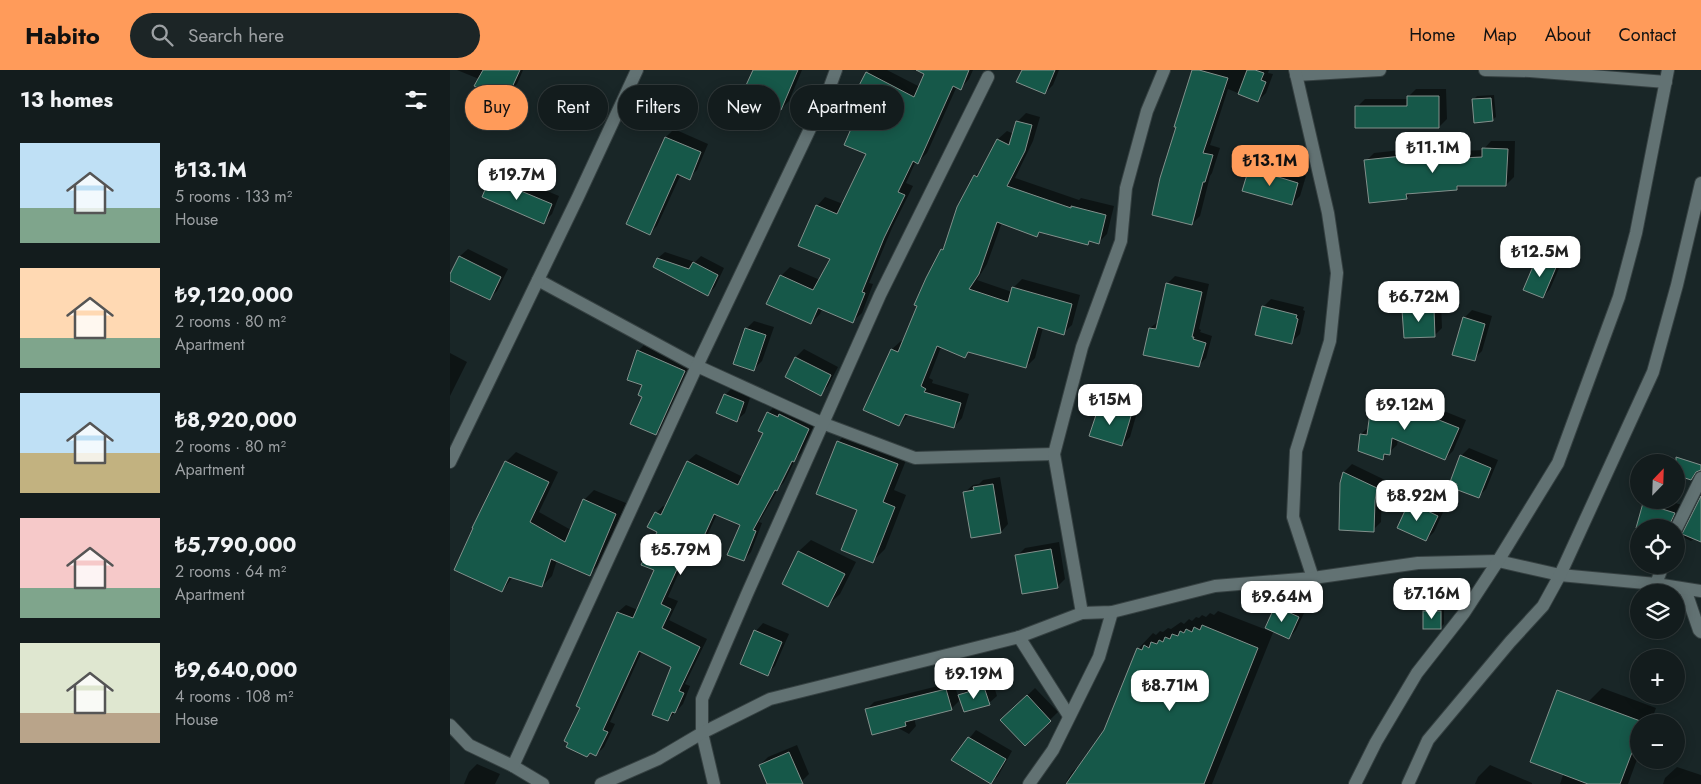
<!DOCTYPE html>
<html lang="en">
<head>
<meta charset="utf-8">
<style>
  body { margin:0; font-family:Jost,sans-serif; background:#1c2526; color:#f1f3f6; height:100vh; display:flex; flex-direction:column; font-size:19px; white-space:nowrap }
  * { box-sizing:border-box; margin:0 }
  p { font-size:16px; color:#9da1a4 }
  .icon { flex:none; width:28px; height:28px; fill:none; stroke:currentColor; stroke-width:2; stroke-linecap:round; stroke-linejoin:round }
  .map { position:relative; flex:1; overflow:hidden }
  .side { display:flex; flex-direction:column; background:#131c1d; width:450px }
  .side>* { flex:none }
  .hud { position:absolute; left:15px; top:15px; width:475px; height:45px; display:flex; gap:10px }
  .needle { width:32px; rotate:23deg }
  .tools { position:absolute; left:1180px; top:384px; display:grid; gap:10px }
  .tools a { display:grid; place-items:center; width:55px; height:55px; border-radius:50%; background:#131c1d; box-shadow:0 2px 12px #0003,0 0 0 1px #323a3b; font-size:25px }
  .price { position:absolute; translate:-50% -42px; padding:0 11px; border-radius:10px; background:#fff; color:#222; font-size:16px; line-height:32px; filter:drop-shadow(0 1px 2px #0008) }
  .price::after { content:''; position:absolute; left:50%; top:30px; width:15px; height:11px; margin-left:-8px; background:inherit; clip-path:polygon(0 0,100% 0,50% 100%) }
  .price.selected { background:#ff9b5a; color:#111 }
  ul { padding:0; list-style:none }
  li { display:flex; align-items:center; gap:15px; height:125px; padding:0 20px }
  li span { display:grid; place-items:center; flex:none; width:140px; height:100px; border-radius:0px; color:#555 }
  li>.icon { margin-inline-start:auto }
  span .icon { width:60px; height:60px; fill:#fffc; stroke-width:1 }
  li b { font-size:21px }
  h2 { display:flex; justify-content:space-between; align-items:center; height:60px; padding:0 20px; font-size:21px }
  .pill { padding:0 18px; border-radius:22px; background:#131c1d; box-shadow:0 2px 12px #0003,0 0 0 1px #323a3b; font-size:18px; line-height:45px }
  .pill.selected { background:#ff9b5a; color:#111 }
  header { display:flex; align-items:center; gap:30px; box-sizing:border-box; height:70px; padding:0 25px; background:#ff9b5a; color:#111 }
  header strong { font-size:24px }
  nav { display:flex; gap:28px; margin-inline-start:auto; font-size:18px }
  .search { width:350px; height:45px; background:#1c2526; display:flex; align-items:center; gap:12px; box-sizing:border-box; padding:0 18px; border-radius:28px; color:#9da1a4; font-size:19px }
  main { display:flex; flex:1; min-height:0 }
  .map>svg:first-child { display:block }
</style>
</head>
<body>
<header>
<strong>Habito</strong>
<div class="search"><svg class="icon" aria-label="search" viewBox="0 0 24 24"><circle cx="10" cy="10" r="6"/><path d="M15 15l6 6"/></svg>Search here</div>
<nav><a>Home</a><a>Map</a><a>About</a><a>Contact</a></nav>
</header>
<main>
<section class="side">
<h2>13 homes<svg class="icon" aria-label="filters" viewBox="0 0 24 24"><path d="M4 7h16M4 17h16"/><circle cx="9" cy="7" r="2"/><circle cx="15" cy="17" r="2"/></svg></h2>
<ul>
<li><span style="background:linear-gradient(#bfe0f5 65%,#7fa58c 0)"><svg class="icon" aria-label="home" viewBox="0 0 24 24"><path d="M3 11l9-7 9 7M6 9v11h12V9"/></svg></span><div><b>₺13.1M</b><p>5 rooms · 133 m²</p><p>House</p></div></li>
<li><span style="background:linear-gradient(#ffd9b3 70%,#7fa58c 0)"><svg class="icon" aria-label="home" viewBox="0 0 24 24"><path d="M3 11l9-7 9 7M6 9v11h12V9"/></svg></span><div><b>₺9,120,000</b><p>2 rooms · 80 m²</p><p>Apartment</p></div></li>
<li><span style="background:linear-gradient(#bfe0f5 60%,#c2b280 0)"><svg class="icon" aria-label="home" viewBox="0 0 24 24"><path d="M3 11l9-7 9 7M6 9v11h12V9"/></svg></span><div><b>₺8,920,000</b><p>2 rooms · 80 m²</p><p>Apartment</p></div></li>
<li><span style="background:linear-gradient(#f6c9c9 70%,#7fa58c 0)"><svg class="icon" aria-label="home" viewBox="0 0 24 24"><path d="M3 11l9-7 9 7M6 9v11h12V9"/></svg></span><div><b>₺5,790,000</b><p>2 rooms · 64 m²</p><p>Apartment</p></div></li>
<li><span style="background:linear-gradient(#dfe7d0 70%,#b9a48a 0)"><svg class="icon" aria-label="home" viewBox="0 0 24 24"><path d="M3 11l9-7 9 7M6 9v11h12V9"/></svg></span><div><b>₺9,640,000</b><p>4 rooms · 108 m²</p><p>House</p></div></li>
</ul>
</section>
<div class="map">
<svg width="1251" height="714" viewBox="0 0 1251 714">
  <rect width="100%" height="100%" fill="#192627"/>
  <!-- shadow -->
  <g fill="#0007">
    <path d="M7 0H73L67 14 53 28 29 9Z"/>
    <path d="M307 0H352L339 31 331 39Z"/>
    <path d="M420 0H437L470 17 477 0H523L519 9 511 18 507 16 477 83 468 92 466 91 456 113 463 116 442 158 419 213 423 214 412 243 403 251 372 239 370 244 361 253 331 206 340 197 370 210 381 189 367 136 375 127 393 134 417 84 412 38 417 3Z"/>
    <path d="M573 0H609L603 15 595 23Z"/>
    <path d="M743 0H819L818 3 823 4 816 23 808 31 778 19 760 75 770 78 762 103 760 106 750 146 742 154Z"/>
    <path d="M966 19H996L997 49 989 57 907 37 915 29H958V27Z"/>
    <path d="M1044 25 1046 47 1042 50 1023 30 1027 26Z"/>
    <path d="M576 43 590 47 583 71 565 108 629 130 631 128 664 136 657 164 649 172 641 170 638 174 591 162 587 166 552 152 537 194 527 210 562 222 563 218 572 209 630 225 622 255 613 263 593 258 585 288 576 297 520 281 515 287 491 277 479 308 483 310 482 313 519 324 512 348 504 357 459 344 449 355 415 339 442 279 451 271 454 272 492 180 495 176 525 106 534 97 548 69 557 61 564 64 568 51Z"/>
    <path d="M224 59 258 74 247 100 239 108 231 104 207 156 199 164 177 154 216 67Z"/>
    <path d="M1041 71H1065L1064 107 1056 115H1011L1006 119 962 122 956 128 916 91 924 83 997 75V82L1033 80Z"/>
    <path d="M808 91 856 106 850 126 842 134 800 99Z"/>
    <path d="M49 101 109 126 102 144 94 152 41 109Z"/>
    <path d="M18 179 58 199 47 221 39 229 0 209 10 186Z"/>
    <path d="M1096 179 1114 187 1100 219 1093 227 1075 219 1088 187Z"/>
    <path d="M215 182 245 192 251 186 274 198 265 217 258 224 208 188Z"/>
    <path d="M725 206 759 214 749 259 751 260 750 262 762 266 756 288 748 296 700 258 709 251 717 214Z"/>
    <path d="M821 229 854 237 853 240 855 241 850 264 842 272 813 237Z"/>
    <path d="M991 232 992 258 984 266 954 241 962 233Z"/>
    <path d="M1022 240 1042 246 1032 281 1024 289 1014 248Z"/>
    <path d="M304 251 324 257 312 291 304 299 296 259Z"/>
    <path d="M196 273 242 293 214 356 206 364 194 326V314L188 281Z"/>
    <path d="M354 279 388 297 378 316 370 324 336 307 346 287Z"/>
    <path d="M0 283 17 292 0 326Z"/>
    <path d="M283 317 301 325 295 343 287 350 275 325Z"/>
    <path d="M948 320 968 322 967 330 1016 350 1003 381 995 389 948 369 947 375 932 389 911 364 919 357 922 335 930 327 940 329Z"/>
    <path d="M658 329 688 339 680 367 672 375 650 337Z"/>
    <path d="M325 336 366 351 351 383 346 388 334 412 329 418 309 452 312 453 301 482 294 490 291 455 267 444 257 466 249 474 243 471 218 527 228 531 219 550 257 569 235 614 240 616 233 634 218 650 223 596 192 581 160 652 165 654 154 677 146 685 141 682 137 686 131 638 127 636 168 542 176 535 188 540 206 500 208 461 206 443 213 436 216 437 238 391 246 384 293 407 315 362 318 343Z"/>
    <path d="M400 360 459 383 444 420 456 425 435 479 423 491 409 439 388 372Z"/>
    <path d="M1019 378 1048 390 1036 419 1028 427 1009 414 1011 386Z"/>
    <path d="M66 382 108 402 89 442 121 460 134 430 144 420 176 433 150 494 139 504 107 490 102 506 92 516 63 507 52 521 56 392Z"/>
    <path d="M902 394 935 410 932 422 931 452 923 460 892 413 894 402Z"/>
    <path d="M550 407 558 454 551 462 515 422 523 415 529 414 533 410Z"/>
    <path d="M968 425 995 438 984 462 976 470 960 433Z"/>
    <path d="M1251 429V471L1245 468 1241 471 1231 466 1235 462Z"/>
    <path d="M1199 430H1215L1232 435 1221 458H1189V467L1185 466 1195 434Z"/>
    <path d="M361 470 406 492 390 524 378 535 333 514 349 481Z"/>
    <path d="M609 472 615 509 607 517 567 486 575 478Z"/>
    <path d="M834 528 856 539 846 560 839 568 824 560 762 714H615L622 702 633 692 655 660 688 579 703 563 706 565 710 561 713 562 718 558 721 559 731 552 734 554 739 549 742 551 746 547 749 548 752 545 756 547 760 543 764 545 768 541 822 562 823 560 817 557 826 536Z"/>
    <path d="M978 538H994V554L990 558 974 542Z"/>
    <path d="M313 553 339 564 325 596 317 604 306 561Z"/>
    <path d="M542 610 547 626 539 633 511 629 501 639 464 648 466 656 459 664 416 640 424 632 504 612 508 627 518 618Z"/>
    <path d="M585 618 608 642 575 674 552 650Z"/>
    <path d="M1152 618 1206 638 1201 652H1189V684L1178 714H1110L1138 632Z"/>
    <path d="M526 660 562 681 548 706 541 713 502 690Z"/>
    <path d="M347 675 359 704 351 712 345 714H318L310 695 318 687Z"/>
    <path d="M27 694 50 704 45 714H14L19 702Z"/>
    <path d="M1040 695 1082 713V714H1025L1028 707Z"/>
    <path d="M1227 697 1251 705V714H1213L1215 708Z"/>
  </g>
  <!-- building -->
  <g fill="#165849" stroke="#82908c">
    <path d="M33 0H70L59 24 56 22 53 30 24 16Z"/>
    <path d="M303 0H348L331 40 292 24Z"/>
    <path d="M466 0H519L511 20 503 16 468 94 463 91 448 122 455 125 434 168 412 222 415 223 403 253 368 238 361 254 316 234 330 205 363 220 380 189 348 176 366 135 387 144 416 84 394 75 410 38 400 33 416 2 464 27 474 4Z"/>
    <path d="M572 0H605L595 24 566 12Z"/>
    <path d="M742 0H749L778 8 753 83 763 85 755 112H753L742 155 702 145 710 108 726 57H724Z"/>
    <path d="M797 0H805L814 3 811 10 816 12 808 32 788 24Z"/>
    <path d="M957 26H989V58H905V36H957Z"/>
    <path d="M1041 28 1043 51 1024 53 1022 29Z"/>
    <path d="M566 51 582 55 575 81 557 116 621 138V136L656 145 649 174 639 171 638 175 589 162 587 167 547 152 529 204 519 219 558 232 562 217 622 234 614 265 588 257 576 298 518 282 515 288 487 276 471 316 476 319 474 322 511 333 504 358 455 344 449 356 413 340 441 279 448 282 467 236 464 235 476 208 491 179 493 180 507 137 524 105 527 107 547 69 559 75Z"/>
    <path d="M215 67 251 82 240 110 227 104 200 165 176 154Z"/>
    <path d="M1032 78 1058 79 1056 116H1007V120L956 124 957 129 919 133 914 90 990 82V89L1032 87Z"/>
    <path d="M799 98 848 113 842 135 792 121Z"/>
    <path d="M40 108 102 134 94 154 32 127Z"/>
    <path d="M9 186 51 207 40 230 0 211V204Z"/>
    <path d="M1087 187 1107 195 1093 228 1073 220Z"/>
    <path d="M207 188 239 199 243 192 268 205 258 226 203 197Z"/>
    <path d="M716 213 752 222 742 267H744L743 269 756 273 749 297 693 285 699 258 706 259Z"/>
    <path d="M812 236 847 245 846 248 848 249 842 274 805 265Z"/>
    <path d="M984 239 985 267 954 268 952 240Z"/>
    <path d="M1013 247 1035 254 1025 291 1002 285Z"/>
    <path d="M295 258 316 265 304 301 283 294Z"/>
    <path d="M187 280 235 301 206 365 180 354 192 327 188 325 192 315 177 310Z"/>
    <path d="M345 287 381 305 371 326 335 307Z"/>
    <path d="M274 324 294 332 287 352 266 343Z"/>
    <path d="M939 327 960 330 959 338 1009 358 995 390 942 368 940 385 934 384 933 390 908 381 910 364 917 365 921 335 938 337Z"/>
    <path d="M649 336 681 346 672 376 639 366Z"/>
    <path d="M317 342 328 347 329 344 359 359 344 392 342 391 327 421 325 420 303 460 306 461 294 491 277 485 290 455 264 444 250 475 240 471 211 534 221 539 212 558 250 577 229 621 234 623 225 643 222 642 218 651 202 645 221 597 189 581 153 660 158 662 146 686 140 683 137 687 116 677 118 673 114 671 130 638 126 636 167 542 183 548 204 500 191 495 207 462 197 457 205 442 211 445 237 391 288 415 313 363 308 361Z"/>
    <path d="M387 371 448 394 433 432 445 437 423 493 391 480 407 440 366 424Z"/>
    <path d="M1010 385 1041 398 1029 428 1005 419 1007 414 1000 412Z"/>
    <path d="M1226 387 1251 395V400L1246 402 1241 410 1226 405Z"/>
    <path d="M55 391 99 412 80 452 115 472 133 429 166 444 140 506 101 489 92 517 59 507 52 522 4 500 23 458H22Z"/>
    <path d="M893 402 927 418 925 431 924 462 889 460 890 413Z"/>
    <path d="M543 414 551 463 521 468 513 422 524 420 523 417Z"/>
    <path d="M1251 426V472L1232 464Z"/>
    <path d="M959 432 988 446 976 471 947 458Z"/>
    <path d="M1193 433 1225 443 1218 458H1186Z"/>
    <path d="M601 479 608 518 572 524 565 485Z"/>
    <path d="M348 481 395 504 378 537 332 514Z"/>
    <path d="M825 536 849 547 839 569 815 558Z"/>
    <rect x="973" y="541" width="18" height="18"/>
    <path d="M752 555 808 578 754 714H616L654 660 687 578 692 580 694 575 699 578 701 572 707 574 709 570 713 572 715 567 720 569 722 564 728 566 730 561 734 563 736 559 742 562 744 557 750 560Z"/>
    <path d="M304 560 332 572 318 606 290 594Z"/>
    <path d="M534 617 540 635 514 642 508 625Z"/>
    <path d="M496 619 502 640 455 652 456 656 422 665 415 639Z"/>
    <path d="M1107 620 1193 652H1189V664L1170 714H1138L1080 692Z"/>
    <path d="M577 625 601 651 575 676 550 650Z"/>
    <path d="M518 667 556 689 541 714 501 690Z"/>
    <path d="M339 682 353 714H317L309 695Z"/>
  </g>
  <g fill="none" stroke-linecap="round" stroke-linejoin="round">
    <!-- street casing -->
    <g stroke="#364142" stroke-width="14">
      <g id="street">
        <path d="M1035 0 1080 1 1216 12"/>
        <path d="M846 5 930 0"/>
        <path d="M88 210 247 296 372 353 465 388 604 384"/>
        <path d="M0 392 128 127 187 0"/>
        <path d="M1226 459 1251 408"/>
        <path d="M1206 514 1213 495"/>
        <path d="M632 543 604 384 632 277 671 171 676 118 697 41 714 0"/>
        <path d="M569 567 619 646"/>
        <path d="M0 655 19 675 63 696 93 714"/>
        <path d="M63 696 247 296 379 19 386 0"/>
        <path d="M264 714 252 663V629L297 524 430 225 538 7"/>
        <path d="M579 714 603 680 649 587 662 542"/>
      </g>
    </g>
    <!-- secondary casing -->
    <g stroke="#364142" stroke-width="14">
      <g id="secondary">
        <path d="M845 0 878 143 887 203 880 271 846 381 843 447 863 508"/>
        <path d="M1235 519 1249 560 1251 562"/>
        <path d="M151 714 208 689 252 663 320 629 569 567 632 543 662 542 765 516 863 508 968 493 1048 491 1110 505 1206 514 1251 521"/>
        <path d="M905 714 926 672 967 603 1014 543 1048 491 1108 393 1169 227 1186 163 1218 0"/>
        <path d="M958 714 978 670 1060 572 1093 536 1110 505 1203 302 1227 215 1251 113"/>
      </g>
    </g>
    <!-- street -->
    <use href="#street" stroke="#627273" stroke-width="12"/>
    <!-- secondary -->
    <use href="#secondary" stroke="#627273" stroke-width="12"/>
  </g>
</svg>
<div class="tools">
<a><svg class="needle" viewBox="-14 -14 28 28"><path d="M0-13l5 13h-10z" fill="#e53935"/><path d="M0 13l5-13h-10z" fill="#9da1a4"/></svg></a>
<a><svg class="icon" aria-label="locate" viewBox="0 0 24 24"><circle cx="12" cy="12" r="6"/><path d="M12 2v4M12 18v4M2 12h4M18 12h4"/></svg></a>
<a><svg class="icon" aria-label="layers" viewBox="0 0 24 24"><path d="M12 4l9 5-9 5-9-5zM3 14l9 5 9-5"/></svg></a>
<a>+</a>
<a>−</a>
</div>
<b class="price" style="left:983px;top:104px">₺11.1M</b>
<b class="price selected" style="left:820px;top:117px">₺13.1M</b>
<b class="price" style="left:67px;top:131px">₺19.7M</b>
<b class="price" style="left:1090px;top:208px">₺12.5M</b>
<b class="price" style="left:969px;top:253px">₺6.72M</b>
<b class="price" style="left:660px;top:356px">₺15M</b>
<b class="price" style="left:955px;top:361px">₺9.12M</b>
<b class="price" style="left:967px;top:452px">₺8.92M</b>
<b class="price" style="left:231px;top:506px">₺5.79M</b>
<b class="price" style="left:982px;top:550px">₺7.16M</b>
<b class="price" style="left:832px;top:553px">₺9.64M</b>
<b class="price" style="left:524px;top:630px">₺9.19M</b>
<b class="price" style="left:720px;top:642px">₺8.71M</b>
<div class="hud">
<a class="pill selected">Buy</a>
<a class="pill">Rent</a>
<a class="pill">Filters</a>
<a class="pill">New</a>
<a class="pill">Apartment</a>
</div>
</div>
</main>
</body>
</html>
